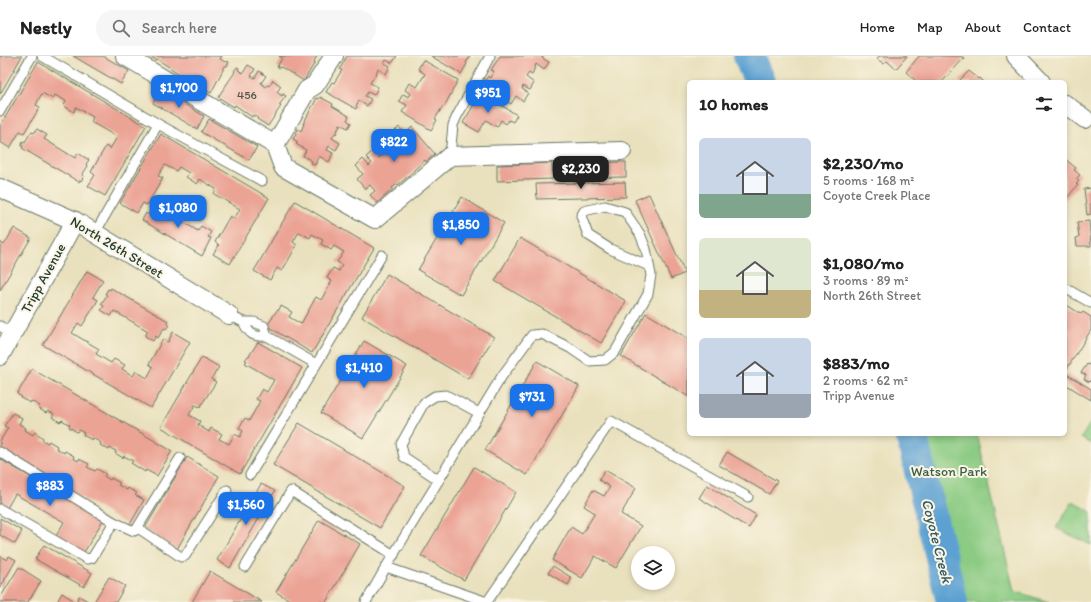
<!DOCTYPE html>
<html lang="en">
<head>
<meta charset="utf-8">
<style>
  body { margin:0; font-family:Itim,sans-serif; background:#f6f6f6; color:#222; height:100vh; display:flex; flex-direction:column; font-size:15px; white-space:nowrap }
  * { box-sizing:border-box; margin:0 }
  p { font-size:13px; color:#767676 }
  .icon { flex:none; width:22px; height:22px; fill:none; stroke:currentColor; stroke-width:2; stroke-linecap:round; stroke-linejoin:round }
  .map { position:relative; flex:1; overflow:hidden }
  .sheet { position:absolute; left:687px; top:24px; width:380px; height:356px; display:flex; flex-direction:column; background:#fff; border-radius:6px; box-shadow:0 2px 6px #0003 }
  .sheet>* { flex:none }
  .controls { position:absolute; left:631px; top:490px; display:grid; gap:8px }
  .controls a { display:grid; place-items:center; width:44px; height:44px; border-radius:50%; background:#fff; box-shadow:0 2px 6px #0003; font-size:20px }
  .price { position:absolute; translate:-50% -34px; padding:0 9px; border-radius:8px; background:#1a73e8; color:#fff; font-size:13px; line-height:26px; filter:drop-shadow(0 1px 2px #0008) }
  .price::after { content:''; position:absolute; left:50%; top:24px; width:12px; height:9px; margin-left:-6px; background:inherit; clip-path:polygon(0 0,100% 0,50% 100%) }
  .price.on { background:#222; color:#fff }
  ul { padding:0; list-style:none }
  li { display:flex; align-items:center; gap:12px; height:100px; padding:0 12px }
  li span { display:grid; place-items:center; flex:none; width:112px; height:80px; border-radius:6px; color:#555 }
  li>.icon { margin-inline-start:auto }
  span .icon { width:48px; height:48px; fill:#fffc; stroke-width:1 }
  li b { font-size:17px }
  h2 { display:flex; justify-content:space-between; align-items:center; height:48px; padding:0 12px; font-size:17px }
  header { display:flex; align-items:center; gap:24px; box-sizing:border-box; height:56px; padding:0 20px; background:#fff; border-bottom:1px solid #e0e0e0 }
  header strong { font-size:19px }
  nav { display:flex; gap:22px; margin-inline-start:auto; font-size:14px }
  .search { width:280px; height:36px; background:#f6f6f6; display:flex; align-items:center; gap:10px; box-sizing:border-box; padding:0 14px; border-radius:22px; color:#767676; font-size:15px }
  .map>svg:first-child { display:block }
</style>
</head>
<body>
<header>
<strong>Nestly</strong>
<div class="search"><svg class="icon" aria-label="search" viewBox="0 0 24 24"><circle cx="10" cy="10" r="6"/><path d="M15 15l6 6"/></svg>Search here</div>
<nav><a>Home</a><a>Map</a><a>About</a><a>Contact</a></nav>
</header>
<div class="map">
<svg width="1091" height="546" viewBox="0 0 1091 546">
  <rect width="100%" height="100%" fill="#fcf5e5"/>
  <filter id="ink" filterUnits="userSpaceOnUse"><feTurbulence type="fractalNoise" baseFrequency=".025" numOctaves="2"/><feDisplacementMap in="SourceGraphic" scale="8" xChannelSelector="R" yChannelSelector="G"/><feConvolveMatrix kernelMatrix="1 2 1 2 8 2 1 2 1" color-interpolation-filters="sRGB"/></filter>
  <filter id="wash" filterUnits="userSpaceOnUse"><feTurbulence type="fractalNoise" baseFrequency=".012" numOctaves="4" result="noise"/><feDisplacementMap in="SourceGraphic" scale="16" xChannelSelector="R" yChannelSelector="G"/><feGaussianBlur stdDeviation="0.9" result="paint"/><feColorMatrix in="noise" values="0 0 0 0 0 0 0 0 0 0 0 0 0 0 0 0 0 1.4 0 .05"/><feComposite in="paint" operator="in"/></filter>
  <g filter="url(#wash)">
    <rect width="100%" height="100%" fill="#e9e1bd"/>
    <!-- green -->
    <g fill="#8bcb83" stroke="#55845c">
      <path d="M1091 366V388L1081 382Z"/>
      <path d="M901 378H977L1014 535 1049 546H948Z"/>
      <path d="M1073 445 1091 456V489L1056 472Z"/>
    </g>
    <g fill="none" stroke-linecap="round" stroke-linejoin="round">
      <!-- river -->
      <g stroke="#5da1d2" stroke-width="32">
        <path d="M749 0 760 26"/>
        <path d="M911 378 952 546"/>
      </g>
    </g>
    <g id="blocks">
      <!-- building -->
      <g fill="#eba394">
        <path d="M0 0H22L0 38Z"/>
        <path d="M73 0H103L129 15 121 28Z"/>
        <path d="M149 0H222L220 3 225 6 226 5 229 6 227 10H225L211 37 201 31 202 29 188 21 187 23 157 3 156 4Z"/>
        <path d="M279 0H317L314 5 315 6 304 25 281 11 280 12 277 11 282 2Z"/>
        <path d="M347 0H397L392 7 386 4 384 7 390 10 386 18 378 13 376 18 370 27 378 31 374 39 368 36 365 40 371 43 367 50 359 45 356 50 357 51 356 53 326 36 332 26 334 27 342 14 340 13Z"/>
        <path d="M431 0H470L466 7 467 8 461 18Z"/>
        <path d="M500 0H543L542 2 549 6 544 14 536 8 532 19 529 17 526 21 534 27 530 34 523 30 522 33 528 37 523 45 516 40 511 48 482 30 488 20 490 22 494 15 491 14Z"/>
        <path d="M879 0H907L896 13 887 5 884 8 877 3Z"/>
        <path d="M919 0H961L964 2 942 26H917L906 16Z"/>
        <path d="M423 4 458 24 444 51 443 50 435 63 437 64 431 74 402 56 407 49 399 45 403 38 409 41 411 38 405 34 409 27 417 31 425 18 418 13Z"/>
        <path d="M38 6 146 70 105 140 88 130 95 119 91 116 106 90 110 93 117 81 91 66 93 61 76 51 74 56 64 50 66 45 55 39 53 43 42 37 36 49 40 51 24 77 20 75 10 92 0 86V70Z"/>
        <path d="M248 9 255 13 251 20 255 22 259 15 266 20 261 27 266 31 267 29 269 30 273 24 281 30 277 36 282 40 283 38 286 40 279 49 281 50 268 70 257 63 258 62 253 59 252 61 235 49 234 51 218 41 235 16 234 15 237 11 239 12 238 14 243 17Z"/>
        <path d="M969 15 979 23 980 22 984 26H958Z"/>
        <path d="M161 34 204 60 197 73 153 47Z"/>
        <path d="M481 37 517 59 513 66 509 64 506 68 501 64 497 71 486 64 479 76 463 67Z"/>
        <path d="M320 41 333 48 332 50 349 60 347 64 351 67 348 72 340 68 336 78 335 77 332 82 340 87 336 94 329 90 327 94 333 97 329 106 319 100 315 109 311 107 312 105 303 100 306 94 296 88 298 86 293 83 298 73 301 75 304 68H303L317 42 319 43Z"/>
        <path d="M209 63 257 91 249 104 201 76Z"/>
        <path d="M399 71 405 78 412 71 435 98 426 106 425 104 414 114V115L398 129 397 128 392 132 393 133 377 147 370 139 375 135 370 129 365 133 357 123 363 118 356 110 363 103 369 110 372 107 366 101 373 95 379 102 383 98 382 97 386 94 388 95 391 92 385 85 391 79 396 85 399 82 394 76Z"/>
        <path d="M37 73 47 79 44 83 75 102 78 97 89 104 86 108 88 110 82 119 84 120 81 125 80 124 79 126 22 92 23 90 21 89 23 85 25 86 31 76 34 77Z"/>
        <path d="M161 78 269 142 230 208 213 198 219 189 215 186 230 160 234 163 240 153 214 138 216 133 200 123 197 128 186 121 189 117 179 111 176 115 165 109 158 120 163 122 147 149 143 147 137 157 120 147Z"/>
        <path d="M1065 103 1076 112 1074 114 1080 119 1076 123 1079 125 1076 128 1078 129 1065 144Z"/>
        <path d="M626 106V121L570 122V107Z"/>
        <path d="M552 107 553 123 497 125V109Z"/>
        <path d="M625 126 626 141 537 143 536 128Z"/>
        <path d="M1091 132V158L1087 159 1084 133Z"/>
        <path d="M649 138 685 217 671 223 635 144Z"/>
        <path d="M462 141 504 167 461 239 418 214Z"/>
        <path d="M159 145 169 151 166 156 198 175 201 170 211 176 208 181 211 182 202 200 142 164 146 157 149 159 154 149 156 150Z"/>
        <path d="M295 145 374 192 312 297 267 270 277 254 278 255 281 250 292 256 289 261 301 268 316 241 321 244 332 225 327 222 333 212 339 215 342 209 337 206 344 196 334 190 331 194 321 188 323 184 312 178 310 182 299 176 293 186 297 189 282 215 277 212 270 224 254 215Z"/>
        <path d="M1089 165 1091 190H1077L1076 182 1079 181 1077 166Z"/>
        <path d="M14 172 31 182 0 234V186L4 189Z"/>
        <path d="M520 182 626 245 601 287 495 225Z"/>
        <path d="M87 215 103 224 93 241 98 244 82 270 78 267 72 277 99 293 96 298 111 307 114 303 125 309 122 313 133 320 136 315 147 322 153 311 149 308 163 283 168 286 173 276 190 286 151 352 43 289Z"/>
        <path d="M387 218 494 281 468 323 362 261Z"/>
        <path d="M111 232 168 265 167 268 169 269 166 273 164 272 158 282 156 280 153 285 145 280 148 275 114 255 111 260 101 254 104 250 101 248 107 239 105 238 108 233 110 234Z"/>
        <path d="M1065 248 1081 258 1083 256 1091 261V274L1065 316Z"/>
        <path d="M646 257 689 283V341L621 300Z"/>
        <path d="M364 285 407 310 363 382 321 357Z"/>
        <path d="M258 286 302 312 240 418 161 371 202 301 219 311 211 323 216 326 200 351 195 349 189 359 200 365 198 369 209 376 211 372 222 378 219 383 229 388 235 378 240 381 243 375 239 372 245 362 249 365 260 345 256 343 262 333 267 336 274 324 245 307 247 305 245 304 248 300H249Z"/>
        <path d="M537 305 579 330 527 419 485 394Z"/>
        <path d="M1091 305V326L1090 325 1089 326 1084 323 1086 319 1081 317 1087 308 1089 309Z"/>
        <path d="M32 313 172 395 157 420 146 414 145 416 131 407 133 405 124 400 123 402 115 397 116 395 110 392 109 394 100 389 101 387 93 382 92 384 83 379 84 377 79 374 77 376 69 371 70 369 62 364 60 366 52 361 54 358 48 355 46 357 38 352 40 350 31 345 30 347 21 342 22 341 17 338Z"/>
        <path d="M1065 317 1091 333V344L1065 328Z"/>
        <path d="M13 357 22 362 19 368 26 372 25 374 33 379 35 376 43 382 42 384 48 387 49 385 57 390 56 392 64 397 65 395 74 400 73 402 78 405 79 403 89 408 87 411 95 415 97 413 106 418 104 420 110 424 111 422 120 427 118 429 127 434 128 432 137 437 135 439 144 444 129 470 0 393V385L8 372 4 370Z"/>
        <path d="M299 367 405 430 380 472 273 409Z"/>
        <path d="M727 396 777 425 769 438 719 409Z"/>
        <path d="M187 401 219 420 177 493 144 474Z"/>
        <path d="M0 403 103 464 83 498 55 482 64 466 15 438 6 454 0 451Z"/>
        <path d="M474 411 516 436 464 524 421 500Z"/>
        <path d="M605 414 636 432 621 458 641 470 616 512 595 500 582 522 552 504 571 471 582 478 595 457 584 450 593 434 604 440 610 431 599 424Z"/>
        <path d="M261 428 275 435 230 512 217 504Z"/>
        <path d="M707 429 756 459 749 472 699 442Z"/>
        <path d="M0 462 22 475 15 488 0 479Z"/>
        <path d="M319 464 360 488 326 546H293L276 536Z"/>
        <path d="M44 489 92 517 84 531 35 503Z"/>
        <path d="M0 500 7 504 9 500 16 504 0 532Z"/>
        <path d="M553 510 572 522 568 529 548 517Z"/>
        <path d="M19 511 41 525 28 546H0V542Z"/>
        <path d="M210 515 262 546H192Z"/>
        <path d="M109 521 125 530 116 546H94Z"/>
        <path d="M62 537 76 546 79 540 88 545 87 546H57Z"/>
      </g>
    </g>
  </g>
  <g filter="url(#ink)">
    <use href="#blocks" fill-opacity="0" stroke="#667664" stroke-width="1"/>
    <g fill="none" stroke-linecap="round" stroke-linejoin="round">
      <!-- lane casing -->
      <g stroke="#667664" stroke-width="11">
        <g id="lane">
          <path d="M42 0 158 68 95 177"/>
          <path d="M0 55 32 0"/>
          <path d="M158 68 262 125"/>
          <path d="M450 100 453 69 457 60 490 0"/>
          <path d="M1065 232 1091 247"/>
          <path d="M229 259 243 266H254L264 270 267 280C253 281 250 279 243 266"/>
          <path d="M0 270 12 278"/>
          <path d="M267 280 316 308"/>
          <path d="M0 396 114 466 134 475 136 474 180 402"/>
          <path d="M250 419 382 199"/>
          <path d="M439 424 404 401 401 388 424 347 435 340 446 339 479 357"/>
          <path d="M0 453 87 503 92 502 114 466"/>
          <path d="M138 472 181 501 185 500 227 434"/>
          <path d="M245 511 291 435 394 499"/>
          <path d="M386 511 487 546 611 365 748 441"/>
          <path d="M366 546 386 511 502 320 532 279 542 278 570 292 589 305 605 304 615 296 648 238 651 219 646 193 640 178 625 156 605 150 584 155 581 160 588 179 610 193 649 210"/>
        </g>
      </g>
      <!-- street casing -->
      <g stroke="#667664" stroke-width="20">
        <g id="street">
          <path d="M125 0 275 89"/>
          <path d="M1016 0 1041 26"/>
          <path d="M1065 48 1085 63"/>
          <path d="M275 89 283 111 375 163 450 100 622 95"/>
          <path d="M275 89 307 34 315 29 334 0"/>
          <path d="M0 132 75 165 229 259"/>
          <path d="M0 300 75 165"/>
        </g>
      </g>
      <!-- lane -->
      <use href="#lane" stroke="#fff" stroke-width="9"/>
      <!-- street -->
      <use href="#street" stroke="#fff" stroke-width="18"/>
    </g>
  </g>
  <g text-anchor="middle" stroke-width="4" stroke-linejoin="round" paint-order="stroke">
    <!-- number labels -->
    <g font-size="12" fill="#52564c">
      <text x="247" y="43">456</text>
    </g>
    <!-- street labels -->
    <g font-size="14" fill="#1f3d34" stroke="#fcf5e5">
      <text transform="translate(117 191) rotate(31)" y="5">North 26th Street</text>
      <text transform="translate(43 222) rotate(-61)" y="5">Tripp Avenue</text>
    </g>
    <!-- park labels -->
    <g font-size="14" fill="#3a6048" stroke="#fcf5e5">
      <text x="949" y="420">Watson Park</text>
    </g>
    <!-- water labels -->
    <g font-size="15" font-style="italic" fill="#325b63" stroke="#fcf5e5">
      <text transform="translate(937 485) rotate(76)" y="5">Coyote Creek</text>
    </g>
  </g>
</svg>
<div class="controls">
<a><svg class="icon" aria-label="layers" viewBox="0 0 24 24"><path d="M12 4l9 5-9 5-9-5zM3 14l9 5 9-5"/></svg></a>
</div>
<b class="price" style="left:179px;top:53px">$1,700</b>
<b class="price" style="left:488px;top:58px">$951</b>
<b class="price" style="left:394px;top:107px">$822</b>
<b class="price on" style="left:581px;top:134px">$2,230</b>
<b class="price" style="left:178px;top:173px">$1,080</b>
<b class="price" style="left:461px;top:190px">$1,850</b>
<b class="price" style="left:364px;top:333px">$1,410</b>
<b class="price" style="left:532px;top:362px">$731</b>
<b class="price" style="left:50px;top:451px">$883</b>
<b class="price" style="left:246px;top:470px">$1,560</b>
<section class="sheet">
<h2>10 homes<svg class="icon" aria-label="filters" viewBox="0 0 24 24"><path d="M4 7h16M4 17h16"/><circle cx="9" cy="7" r="2"/><circle cx="15" cy="17" r="2"/></svg></h2>
<ul>
<li><span style="background:linear-gradient(#c9d6e8 70%,#7fa58c 0)"><svg class="icon" aria-label="home" viewBox="0 0 24 24"><path d="M3 11l9-7 9 7M6 9v11h12V9"/></svg></span><div><b>$2,230/mo</b><p>5 rooms · 168 m²</p><p>Coyote Creek Place</p></div></li>
<li><span style="background:linear-gradient(#dfe7d0 65%,#c2b280 0)"><svg class="icon" aria-label="home" viewBox="0 0 24 24"><path d="M3 11l9-7 9 7M6 9v11h12V9"/></svg></span><div><b>$1,080/mo</b><p>3 rooms · 89 m²</p><p>North 26th Street</p></div></li>
<li><span style="background:linear-gradient(#c9d6e8 70%,#9aa5b1 0)"><svg class="icon" aria-label="home" viewBox="0 0 24 24"><path d="M3 11l9-7 9 7M6 9v11h12V9"/></svg></span><div><b>$883/mo</b><p>2 rooms · 62 m²</p><p>Tripp Avenue</p></div></li>
</ul>
</section>
</div>
</body>
</html>
